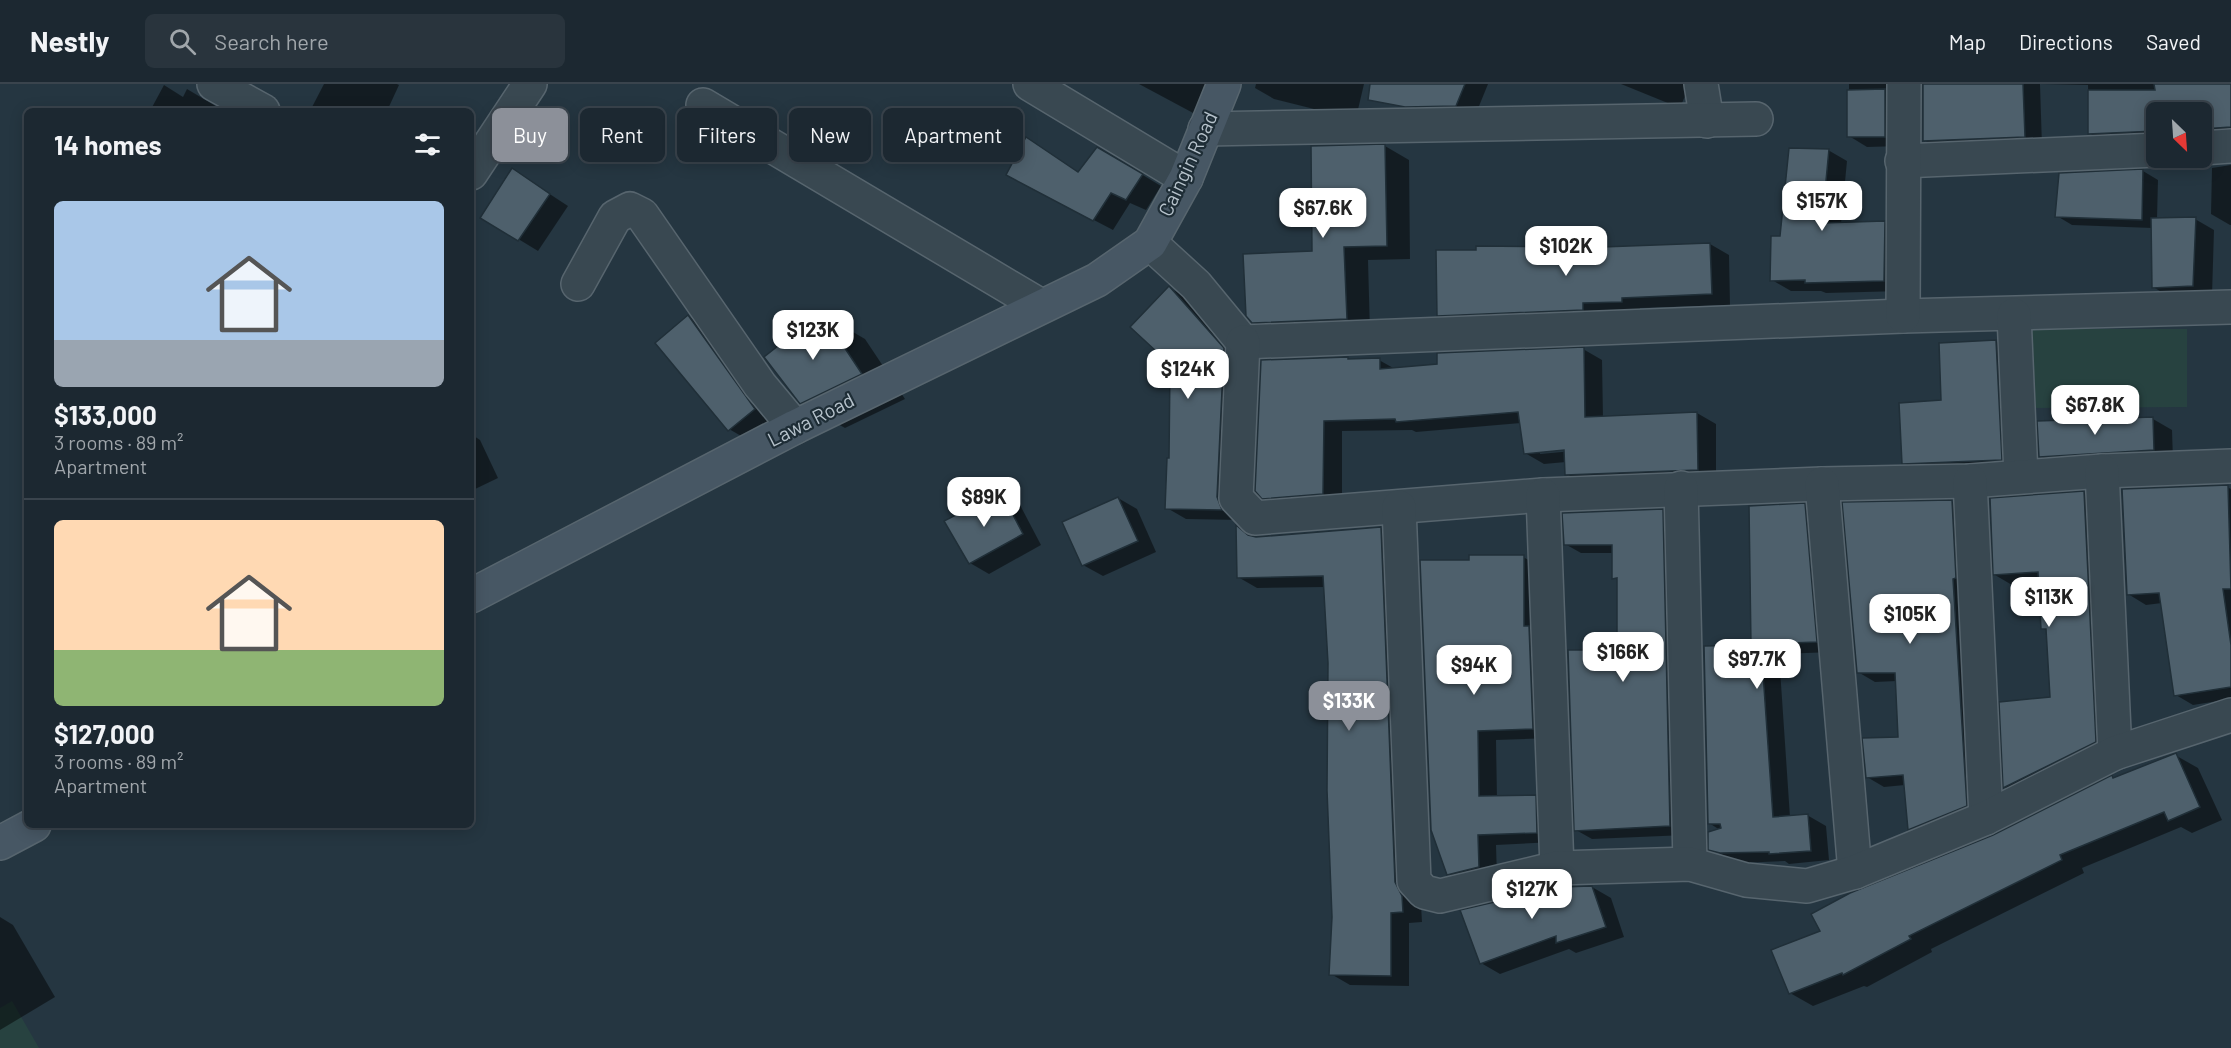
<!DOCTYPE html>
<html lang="en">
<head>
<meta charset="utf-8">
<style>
  body { margin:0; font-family:Barlow,sans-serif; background:#29343d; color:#f1f3f6; height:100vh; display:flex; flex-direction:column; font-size:22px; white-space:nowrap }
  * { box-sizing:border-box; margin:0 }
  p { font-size:20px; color:#a0a6ab }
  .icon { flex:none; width:33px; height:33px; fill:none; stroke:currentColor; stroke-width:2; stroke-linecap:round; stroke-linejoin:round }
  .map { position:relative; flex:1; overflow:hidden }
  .sheet { position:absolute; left:24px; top:24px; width:450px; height:720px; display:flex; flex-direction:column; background:#1c2831; border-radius:9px; box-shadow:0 3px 15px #0003,0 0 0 2px #3a444d }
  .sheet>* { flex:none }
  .banner { position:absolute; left:492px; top:24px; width:570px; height:54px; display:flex; gap:12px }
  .needle { width:39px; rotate:155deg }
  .fabs { position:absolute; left:2146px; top:18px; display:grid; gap:12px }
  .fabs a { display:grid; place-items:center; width:66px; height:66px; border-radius:9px; background:#1c2831; box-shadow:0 3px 15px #0003,0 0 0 2px #3a444d; font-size:30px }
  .price { position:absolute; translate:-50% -51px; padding:0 14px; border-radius:12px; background:#fff; color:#222; font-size:20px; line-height:39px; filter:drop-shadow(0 2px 3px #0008) }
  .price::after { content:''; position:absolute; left:50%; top:36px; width:18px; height:14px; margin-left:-9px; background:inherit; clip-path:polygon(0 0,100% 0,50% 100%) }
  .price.on { background:#8c9099; color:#fff }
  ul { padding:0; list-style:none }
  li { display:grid; align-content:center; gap:12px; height:318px; padding:0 30px }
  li+li { border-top:2px solid #3a444d }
  li span { display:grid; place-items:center; height:186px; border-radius:9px; color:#555 }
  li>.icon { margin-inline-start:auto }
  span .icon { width:108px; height:108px; fill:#fffc; stroke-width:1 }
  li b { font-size:26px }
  h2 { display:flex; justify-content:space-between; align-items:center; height:72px; padding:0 30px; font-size:26px }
  .tag { padding:0 21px; border-radius:9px; background:#1c2831; box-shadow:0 3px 15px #0003,0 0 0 2px #3a444d; font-size:21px; line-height:54px }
  .tag.on { background:#8c9099; color:#fff }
  header { display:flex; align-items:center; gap:36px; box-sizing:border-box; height:84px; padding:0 30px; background:#1c2831; border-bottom:2px solid #3a444d }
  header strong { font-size:28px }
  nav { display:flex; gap:33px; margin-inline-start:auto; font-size:21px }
  .search { width:420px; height:54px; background:#29343d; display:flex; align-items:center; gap:15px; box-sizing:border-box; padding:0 21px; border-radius:9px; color:#a0a6ab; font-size:22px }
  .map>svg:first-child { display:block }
</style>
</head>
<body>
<header>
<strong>Nestly</strong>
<div class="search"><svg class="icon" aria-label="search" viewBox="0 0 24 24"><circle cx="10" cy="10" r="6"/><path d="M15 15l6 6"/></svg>Search here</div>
<nav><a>Map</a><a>Directions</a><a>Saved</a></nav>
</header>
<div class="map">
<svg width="2231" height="964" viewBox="0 0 2231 964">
  <rect width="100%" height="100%" fill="#253641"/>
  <!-- grass -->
  <g fill="#274240">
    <path d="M2021 245H2187V323L2021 324Z"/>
    <path d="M12 917 39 964H0V924Z"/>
  </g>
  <!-- shadow -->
  <g fill="#0007" fill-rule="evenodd">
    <path d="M324 0H397L399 1 387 27H315L311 25Z"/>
    <path d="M1139 0H1206L1211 3 1195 30Z"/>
    <path d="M1256 0H1364L1356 34H1332L1314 25 1274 15 1255 4Z"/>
    <path d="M1420 0H1488L1475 32 1431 33 1412 22Z"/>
    <path d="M1621 0H1690L1680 24Z"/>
    <path d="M1849 0H1906L1902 62 1867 63 1849 52Z"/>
    <path d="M1924 0H2231V54L2202 62V28H2157V57L2107 60 2089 49 2088 1 2040 0 2042 62 1942 67 1924 56Z"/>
    <path d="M164 1 183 13 187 5 224 27H150Z"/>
    <path d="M1385 62 1409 76 1410 175 1368 176 1370 248 1277 252 1253 238 1314 169 1313 63Z"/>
    <path d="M1098 64 1161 102 1146 126 1130 119 1113 146 1027 101 1079 89Z"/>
    <path d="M1828 66 1847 77 1841 140 1884 138 1903 149V207L1826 209 1821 207H1791L1772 196 1782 153Z"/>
    <path d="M2231 81V141H2230L2211 130 2212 84Z"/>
    <path d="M513 86 568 122 538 167 482 133Z"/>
    <path d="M2143 87 2158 96 2157 135H2195L2214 146 2212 212 2172 214 2153 203 2152 144 2072 141 2057 132Z"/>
    <path d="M1710 160 1729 171 1730 221 1640 224V228L1457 242 1438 231 1477 167Z"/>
    <path d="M1170 204 1189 215 1243 277 1240 436 1186 435 1167 424 1171 375Z"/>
    <path d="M822 230 865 255 905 315 845 344 801 319Z"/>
    <path d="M689 233 708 244 773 336 748 356 729 345Z"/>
    <path d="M1996 257 2013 267 2018 385 1921 389 1904 379 1943 318Z"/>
    <path d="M1583 265 1602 276 1603 334 1697 329 1716 340V396L1586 401 1567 390 1566 378 1544 380 1525 369 1521 339 1416 348 1412 346 1342 347V420L1283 425 1263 413 1348 274 1352 277 1379 276 1395 285ZM1572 364V367L1540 370V367Z"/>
    <path d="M2153 335 2172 346 2173 376 2059 383 2040 372Z"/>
    <path d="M471 350 480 356 498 394 471 407Z"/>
    <path d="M2227 403 2231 405V615L2193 621 2176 611 2162 519 2146 521 2128 510Z"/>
    <path d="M2084 409 2101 419 2113 668 2022 713 2005 703 2001 619 2052 615 2048 547 2042 544 2040 499 2012 501 1995 491Z"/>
    <path d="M1001 410 1020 421 1041 461 989 490 970 479 946 438Z"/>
    <path d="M1118 414 1137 425 1156 468 1103 492 1083 481Z"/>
    <path d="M1952 418 1968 427 1983 731 1926 754 1910 745 1905 701 1884 703 1867 693 1900 654 1897 597 1875 598 1858 588Z"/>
    <path d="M1804 421 1823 431 1834 568 1779 570 1790 733 1807 731 1826 742 1829 776 1789 780 1785 777 1739 779 1710 765 1720 746 1709 739 1753 562Z"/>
    <path d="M1662 427 1678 436 1686 751 1592 755 1576 746 1619 568 1618 496 1614 494V469H1581L1565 460Z"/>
    <path d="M1237 444 1255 454 1381 444 1400 455 1422 838 1409 839V902L1350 901 1331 890 1333 833 1331 650 1325 503 1257 504 1238 493Z"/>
    <path d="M1523 473 1541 483 1551 654 1496 656 1497 714 1535 713 1554 723 1555 758 1496 761 1497 793 1467 801 1448 790 1470 478Z"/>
    <path d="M2175 671 2198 684 2222 736 2192 749 2181 743 2082 784 2084 789 1931 865 1932 868 1867 903 1864 902 1813 922 1790 909 1822 847 1994 753 2112 693 2115 695Z"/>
    <path d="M1592 803 1611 814 1624 853 1576 869 1569 865 1500 890 1481 879Z"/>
    <path d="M0 833 13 841 55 913 0 946Z"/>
  </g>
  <!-- building -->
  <g fill="#4e606c" stroke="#202f38" stroke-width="1.5">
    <path d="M1370 0H1465L1456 22 1405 23 1368 16Z"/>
    <path d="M1923 0H2023L2025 53 1923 57Z"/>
    <path d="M2154 0H2231V43L2202 45V28H2157V47L2088 50V6H2155Z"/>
    <path d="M1885 5V53H1847V6Z"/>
    <path d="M1026 53 1078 88 1097 63 1143 90 1126 116 1111 109 1093 137 1006 91Z"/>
    <path d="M1385 60 1387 162 1344 163 1347 235 1252 239 1246 232 1243 170 1312 167 1311 62Z"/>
    <path d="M1789 64 1829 65 1822 139 1885 137 1884 197 1805 199V196L1770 197 1771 152H1780Z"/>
    <path d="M512 84 550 110 518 157 480 134Z"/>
    <path d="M2143 85 2142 136 2055 133 2059 89Z"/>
    <path d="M2196 133 2193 202 2152 204 2151 134Z"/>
    <path d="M1710 159 1712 210 1622 214V218L1583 219V226L1437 232 1436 166H1476V162L1602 163Z"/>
    <path d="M1169 202 1224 264 1217 413 1222 426 1165 425 1167 374H1169L1170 280 1130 243Z"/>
    <path d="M821 228 862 290 800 320 764 273Z"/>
    <path d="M688 231 755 325 728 347 655 259Z"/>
    <path d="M1996 256 2002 376 1902 380 1899 319 1941 316 1939 259Z"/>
    <path d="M1584 263 1585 333 1697 328 1698 386 1565 391 1564 366 1524 370 1518 328 1396 338 1395 335 1324 337 1323 410 1262 415 1255 407 1261 276 1348 273V275L1380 274V285L1437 280V269Z"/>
    <path d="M2153 333 2154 366 2039 373 2037 337Z"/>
    <path d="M2228 401 2231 505H2223L2231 561V603L2174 612 2159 509 2127 511 2122 405Z"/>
    <path d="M2084 407 2096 658 2003 704 1999 618 2050 613 2046 545H2041L2038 488 1993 491 1990 414Z"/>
    <path d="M1001 408 1023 450 969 480 944 437Z"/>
    <path d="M1118 413 1138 457 1082 482 1062 438Z"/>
    <path d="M1952 416 1956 494 1953 495 1967 722 1908 746 1903 691 1866 694 1862 654 1898 653 1895 589H1857L1842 418Z"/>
    <path d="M1805 419 1817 558 1761 560 1773 733 1808 730 1811 767 1769 770V768L1720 769 1708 766V748L1721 744 1720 740H1708L1704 562 1751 561 1749 422Z"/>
    <path d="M1663 425 1670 742 1574 747 1568 566H1617V494L1612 495V461H1564L1562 429Z"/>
    <path d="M1236 441 1248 451 1256 453 1381 443 1395 798 1402 812 1403 828 1391 829V892L1329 891 1332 833 1327 706 1328 579 1323 492 1237 494Z"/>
    <path d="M1469 471H1524V542H1529L1533 645 1478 647 1479 712 1536 711 1537 749 1478 751 1479 783 1447 791 1431 746 1420 476H1469Z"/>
    <path d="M2176 669 2200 723 2168 737 2164 728 2060 771 2062 776 1909 852 1911 855 1843 891 1842 889 1789 910 1771 866 1820 847 1811 830 1850 809 1993 751 2112 691 2113 694Z"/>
    <path d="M1592 802 1606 843 1556 859V852L1480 880 1460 826 1559 803Z"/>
  </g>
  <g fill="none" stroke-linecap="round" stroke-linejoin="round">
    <!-- street casing -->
    <g stroke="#57656e" stroke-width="36">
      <g id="street">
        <path d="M214 0 263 27"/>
        <path d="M1030 0 1186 94"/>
        <path d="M1701 0 1707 37"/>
        <path d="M703 21 1041 222"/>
        <path d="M1205 45 1756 35"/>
        <path d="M2202 64 2231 62"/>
        <path d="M1902 77 2157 66"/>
        <path d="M471 89 530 0"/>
        <path d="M1150 159 1196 201 1243 258 1903 232 2231 223"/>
        <path d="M578 200 615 133 630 125 642 131 760 301 795 343"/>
        <path d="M2014 231 2021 392"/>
        <path d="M1903 232 1904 0"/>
        <path d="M1243 258 1236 414 1255 434 1543 411 1822 400 1970 397 2102 387 2231 382"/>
        <path d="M2102 387 2115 669"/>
        <path d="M1970 397 1986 734"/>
        <path d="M1822 400 1855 788"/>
        <path d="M1681 404 1690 780"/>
        <path d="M1543 411 1557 784"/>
        <path d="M1399 423 1414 797 1424 808 1440 812 1557 784 1690 780 1746 796 1807 802 1855 788 1986 734 2115 669 2231 631"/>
      </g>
    </g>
    <!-- secondary casing -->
    <g stroke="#57656e" stroke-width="36">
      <g id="secondary">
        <path d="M471 512 795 343 1097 196 1150 159 1186 94 1224 0"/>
        <path d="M0 759 34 741"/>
      </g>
    </g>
    <!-- street -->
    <use href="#street" stroke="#394851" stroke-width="33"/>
    <!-- secondary -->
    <use href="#secondary" stroke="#475764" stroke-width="33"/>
  </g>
  <g text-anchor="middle" stroke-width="4.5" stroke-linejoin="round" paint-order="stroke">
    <!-- street labels -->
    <g font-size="20" fill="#b6c2cb" stroke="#1e2d36">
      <text transform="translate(1188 80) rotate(-65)" y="7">Caingin Road</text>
      <text transform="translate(811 336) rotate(-27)" y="7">Lawa Road</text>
    </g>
  </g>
</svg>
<div class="fabs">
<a><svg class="needle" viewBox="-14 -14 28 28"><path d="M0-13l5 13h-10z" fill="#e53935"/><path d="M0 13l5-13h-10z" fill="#a0a6ab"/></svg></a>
</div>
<b class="price" style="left:1822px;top:148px">$157K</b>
<b class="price" style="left:1323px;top:155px">$67.6K</b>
<b class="price" style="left:1566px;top:193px">$102K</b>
<b class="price" style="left:813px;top:277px">$123K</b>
<b class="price" style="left:1188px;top:316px">$124K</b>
<b class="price" style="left:2095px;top:352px">$67.8K</b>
<b class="price" style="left:984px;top:444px">$89K</b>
<b class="price" style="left:2049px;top:544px">$113K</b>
<b class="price" style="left:1910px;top:561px">$105K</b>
<b class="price" style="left:1623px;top:599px">$166K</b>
<b class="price" style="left:1757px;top:606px">$97.7K</b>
<b class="price" style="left:1474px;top:612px">$94K</b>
<b class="price on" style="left:1349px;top:648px">$133K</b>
<b class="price" style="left:1532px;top:836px">$127K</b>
<div class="banner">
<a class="tag on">Buy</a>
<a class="tag">Rent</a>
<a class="tag">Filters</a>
<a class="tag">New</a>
<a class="tag">Apartment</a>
</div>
<section class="sheet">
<h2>14 homes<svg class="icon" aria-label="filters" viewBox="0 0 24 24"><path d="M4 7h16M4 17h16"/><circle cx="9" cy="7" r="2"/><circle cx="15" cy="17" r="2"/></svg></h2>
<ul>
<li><span style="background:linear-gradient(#a9c7e8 75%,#9aa5b1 0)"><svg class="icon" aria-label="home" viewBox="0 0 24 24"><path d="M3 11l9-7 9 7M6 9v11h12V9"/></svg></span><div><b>$133,000</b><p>3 rooms · 89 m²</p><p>Apartment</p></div></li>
<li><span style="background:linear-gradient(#ffd9b3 70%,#8fb573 0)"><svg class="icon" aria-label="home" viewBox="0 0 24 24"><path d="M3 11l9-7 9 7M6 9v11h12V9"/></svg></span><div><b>$127,000</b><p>3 rooms · 89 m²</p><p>Apartment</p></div></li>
</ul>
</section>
</div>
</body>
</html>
